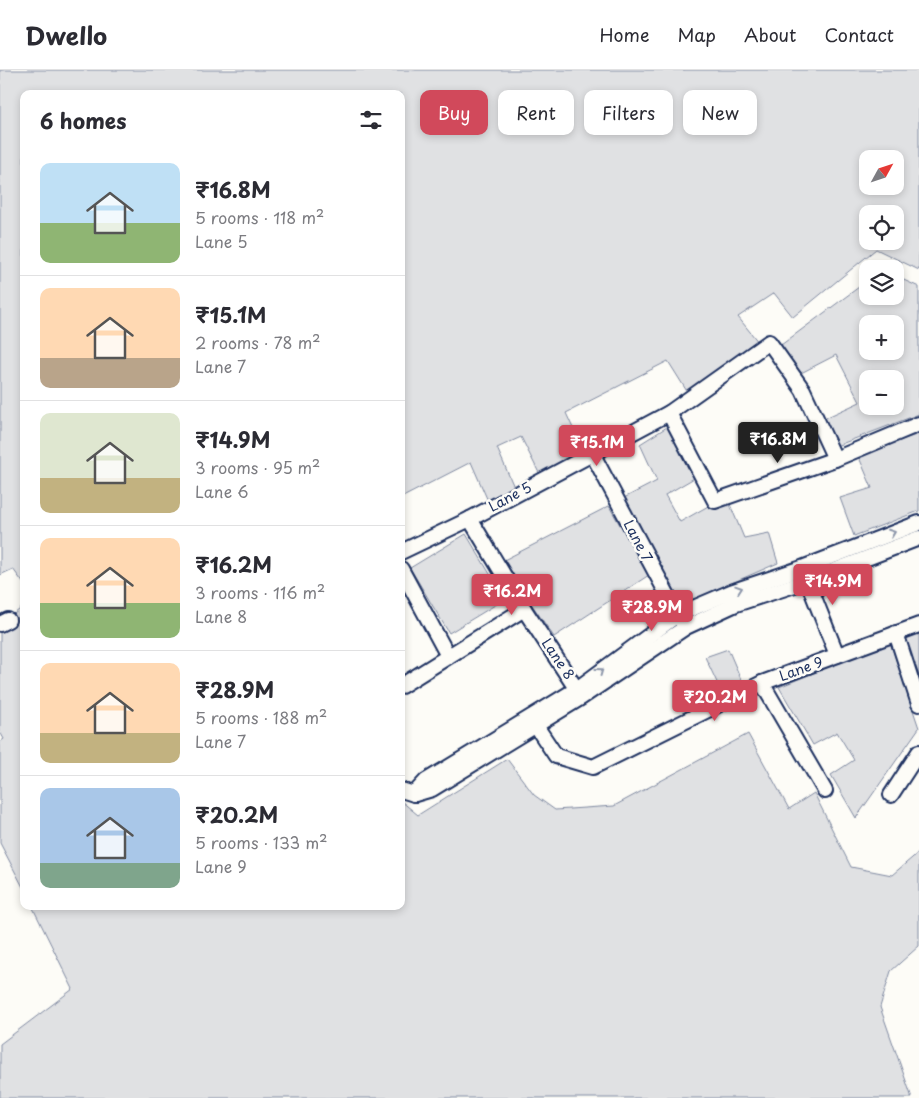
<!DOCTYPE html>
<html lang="en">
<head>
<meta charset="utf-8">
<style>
  body { margin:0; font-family:"Playpen Sans",sans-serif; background:#f2f2f3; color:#2b2b33; height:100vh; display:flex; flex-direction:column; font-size:19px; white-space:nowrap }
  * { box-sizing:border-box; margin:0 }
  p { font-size:16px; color:#7c7c81 }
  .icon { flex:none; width:28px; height:28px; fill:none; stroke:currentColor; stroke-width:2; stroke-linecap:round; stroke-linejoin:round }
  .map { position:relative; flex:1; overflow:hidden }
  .drawer { position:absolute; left:20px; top:20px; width:385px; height:820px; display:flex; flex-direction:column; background:#fff; border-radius:10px; box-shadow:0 2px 8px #0003 }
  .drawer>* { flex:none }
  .top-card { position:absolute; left:420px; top:20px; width:424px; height:45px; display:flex; gap:10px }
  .needle { width:32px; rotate:50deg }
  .controls { position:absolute; left:859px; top:80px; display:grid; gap:10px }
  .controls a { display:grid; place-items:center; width:45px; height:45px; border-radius:10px; background:#fff; box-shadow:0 2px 8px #0003; font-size:25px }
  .price { position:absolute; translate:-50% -42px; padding:0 11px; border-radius:5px; background:#d1495b; color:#fff; font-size:16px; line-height:32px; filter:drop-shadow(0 1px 2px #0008) }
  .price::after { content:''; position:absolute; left:50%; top:30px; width:15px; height:11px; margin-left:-8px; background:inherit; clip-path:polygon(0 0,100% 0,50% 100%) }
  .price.current { background:#222; color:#fff }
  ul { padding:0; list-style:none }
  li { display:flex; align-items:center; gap:15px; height:125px; padding:0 20px }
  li+li { border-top:1px solid #e1e1e2 }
  li span { display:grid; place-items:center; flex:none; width:140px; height:100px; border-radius:10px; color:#555 }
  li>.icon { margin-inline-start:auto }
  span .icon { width:60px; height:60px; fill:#fffc; stroke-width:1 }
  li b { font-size:21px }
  h2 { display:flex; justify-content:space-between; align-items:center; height:60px; padding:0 20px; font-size:21px }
  .chip { padding:0 18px; border-radius:10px; background:#fff; box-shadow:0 2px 8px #0003; font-size:18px; line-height:45px }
  .chip.current { background:#d1495b; color:#fff }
  header { display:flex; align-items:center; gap:30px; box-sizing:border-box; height:70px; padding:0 25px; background:#fff; border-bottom:1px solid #e1e1e2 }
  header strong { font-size:24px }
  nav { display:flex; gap:28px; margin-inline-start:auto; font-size:18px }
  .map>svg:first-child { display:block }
</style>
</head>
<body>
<header>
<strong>Dwello</strong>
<nav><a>Home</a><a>Map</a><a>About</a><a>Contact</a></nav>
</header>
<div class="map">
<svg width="919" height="1028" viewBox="0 0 919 1028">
  <rect width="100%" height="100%" fill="#fdfcf7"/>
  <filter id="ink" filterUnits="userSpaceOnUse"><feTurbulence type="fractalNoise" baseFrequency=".02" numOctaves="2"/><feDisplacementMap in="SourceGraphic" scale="10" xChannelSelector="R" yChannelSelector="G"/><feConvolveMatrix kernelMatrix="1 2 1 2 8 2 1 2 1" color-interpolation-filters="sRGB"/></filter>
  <g filter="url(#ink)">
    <!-- green -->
    <g fill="#e0e1e3" stroke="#7e88a0" fill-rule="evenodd">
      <path d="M0 0H919V200L876 179 793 247 774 223 738 247 759 273 688 323 668 291 566 343 583 380 540 405 521 367 497 378 514 417 488 431 471 392 401 428V24H24V514L13 499 0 505ZM868 89H895V116H868ZM868 144H895V171H868Z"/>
      <path d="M895 206 919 217V344L836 376 823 349 860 332 836 285 801 303 781 275 867 211 868 226H895ZM868 254H895V281H868ZM868 309H895V336H868Z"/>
      <path d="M667 357 696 407 665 425 680 452 710 435 729 432 744 468 769 463 778 493 681 535 622 429 657 411 640 374Z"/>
      <path d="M919 364V441L854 466 840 428 872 418 858 385Z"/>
      <path d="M609 436 649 505 554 567 502 491Z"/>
      <path d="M466 464 505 529 449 563 410 498Z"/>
      <path d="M24 536V819L0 773V672L4 669 0 662V555Z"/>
      <path d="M919 561V618L901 567Z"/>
      <path d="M890 572 919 658 856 748 831 705 854 690 837 662 813 675 779 617Z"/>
      <path d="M728 579 743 614 722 623 705 587Z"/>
      <path d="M748 664 789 739 814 723 851 797 892 805 919 782V876L891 901 880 937 912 1028H0V974L73 919 32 836H401V731L418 745 507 689 534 725 555 740 614 736Z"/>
    </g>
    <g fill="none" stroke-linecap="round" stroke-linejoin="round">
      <!-- street casing -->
      <g stroke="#1b2f5e" stroke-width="18">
        <g id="street">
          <path d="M669 343 715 431 835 389 919 354"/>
          <path d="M592 383 682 552"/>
          <path d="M470 449 524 539 581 626"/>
          <path d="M401 482 470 449 669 343 769 272 803 320 835 389"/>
          <path d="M401 499 448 586"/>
          <path d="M804 502 837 585"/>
          <path d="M0 554 8 550"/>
          <path d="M896 563 919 634"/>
          <path d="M762 613 825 721"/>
          <path d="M401 616 524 539"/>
          <path d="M536 656 556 686 593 697 762 613 919 555"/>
          <path d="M401 720 414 724"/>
          <path d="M414 724 426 711 577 619 677 545 731 522 802 498 919 453"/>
          <path d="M415 724 432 719 582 627 686 557 736 534 807 511 919 468"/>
          <path d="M891 725 919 682"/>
        </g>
      </g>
      <!-- street -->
      <use href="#street" stroke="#fdfcf7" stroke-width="14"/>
    </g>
    <!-- one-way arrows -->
    <defs><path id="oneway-chevron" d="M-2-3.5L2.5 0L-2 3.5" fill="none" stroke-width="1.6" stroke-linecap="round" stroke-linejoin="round" transform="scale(1.25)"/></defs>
    <g stroke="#8c96aa">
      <use href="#oneway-chevron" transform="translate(892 463) rotate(-21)"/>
      <use href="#oneway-chevron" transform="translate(739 519) rotate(-19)"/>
      <use href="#oneway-chevron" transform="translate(600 601) rotate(-36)"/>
    </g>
  </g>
  <g text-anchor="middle" stroke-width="5" stroke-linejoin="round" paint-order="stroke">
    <!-- street labels -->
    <g font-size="14" fill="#1b2f5e" stroke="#fdfcf7">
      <text transform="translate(510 427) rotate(-28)" y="5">Lane 5</text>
      <text transform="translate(638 471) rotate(62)" y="5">Lane 7</text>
      <text transform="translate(558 589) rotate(56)" y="5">Lane 8</text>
      <text transform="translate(801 599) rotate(-20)" y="5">Lane 9</text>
    </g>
  </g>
</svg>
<div class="controls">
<a><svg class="needle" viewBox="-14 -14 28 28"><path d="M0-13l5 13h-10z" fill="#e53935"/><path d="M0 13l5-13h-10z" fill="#7c7c81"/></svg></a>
<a><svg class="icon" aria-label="locate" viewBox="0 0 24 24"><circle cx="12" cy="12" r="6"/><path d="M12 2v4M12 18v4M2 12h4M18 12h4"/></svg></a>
<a><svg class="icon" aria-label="layers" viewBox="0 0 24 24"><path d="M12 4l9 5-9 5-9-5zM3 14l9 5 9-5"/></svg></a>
<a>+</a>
<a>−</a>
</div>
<b class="price current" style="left:778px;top:394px">₹16.8M</b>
<b class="price" style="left:597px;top:397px">₹15.1M</b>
<b class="price" style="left:833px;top:536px">₹14.9M</b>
<b class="price" style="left:512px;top:546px">₹16.2M</b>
<b class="price" style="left:652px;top:562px">₹28.9M</b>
<b class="price" style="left:715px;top:652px">₹20.2M</b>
<div class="top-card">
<a class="chip current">Buy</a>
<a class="chip">Rent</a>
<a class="chip">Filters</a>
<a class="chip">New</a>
</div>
<section class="drawer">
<h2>6 homes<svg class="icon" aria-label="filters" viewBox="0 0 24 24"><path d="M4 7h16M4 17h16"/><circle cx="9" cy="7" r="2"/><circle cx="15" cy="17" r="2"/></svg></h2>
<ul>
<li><span style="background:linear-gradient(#bfe0f5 60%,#8fb573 0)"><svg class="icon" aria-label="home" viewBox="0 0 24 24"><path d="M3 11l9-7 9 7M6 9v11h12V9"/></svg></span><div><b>₹16.8M</b><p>5 rooms · 118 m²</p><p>Lane 5</p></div></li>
<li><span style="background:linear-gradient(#ffd9b3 70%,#b9a48a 0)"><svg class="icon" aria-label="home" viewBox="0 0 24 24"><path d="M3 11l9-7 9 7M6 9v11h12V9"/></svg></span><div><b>₹15.1M</b><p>2 rooms · 78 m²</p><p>Lane 7</p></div></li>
<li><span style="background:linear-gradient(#dfe7d0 65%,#c2b280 0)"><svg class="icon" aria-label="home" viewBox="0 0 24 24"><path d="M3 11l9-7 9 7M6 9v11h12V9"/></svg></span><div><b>₹14.9M</b><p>3 rooms · 95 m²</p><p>Lane 6</p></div></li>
<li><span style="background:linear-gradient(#ffd9b3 65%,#8fb573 0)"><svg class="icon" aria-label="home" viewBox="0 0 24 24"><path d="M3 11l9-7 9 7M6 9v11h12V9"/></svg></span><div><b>₹16.2M</b><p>3 rooms · 116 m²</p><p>Lane 8</p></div></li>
<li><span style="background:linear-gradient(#ffd9b3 70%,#c2b280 0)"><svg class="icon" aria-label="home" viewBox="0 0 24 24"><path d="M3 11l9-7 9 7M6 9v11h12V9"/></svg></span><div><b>₹28.9M</b><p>5 rooms · 188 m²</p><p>Lane 7</p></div></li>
<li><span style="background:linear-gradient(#a9c7e8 75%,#7fa58c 0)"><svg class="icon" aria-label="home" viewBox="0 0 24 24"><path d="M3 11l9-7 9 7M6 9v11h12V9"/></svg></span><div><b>₹20.2M</b><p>5 rooms · 133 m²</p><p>Lane 9</p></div></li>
</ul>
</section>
</div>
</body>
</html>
